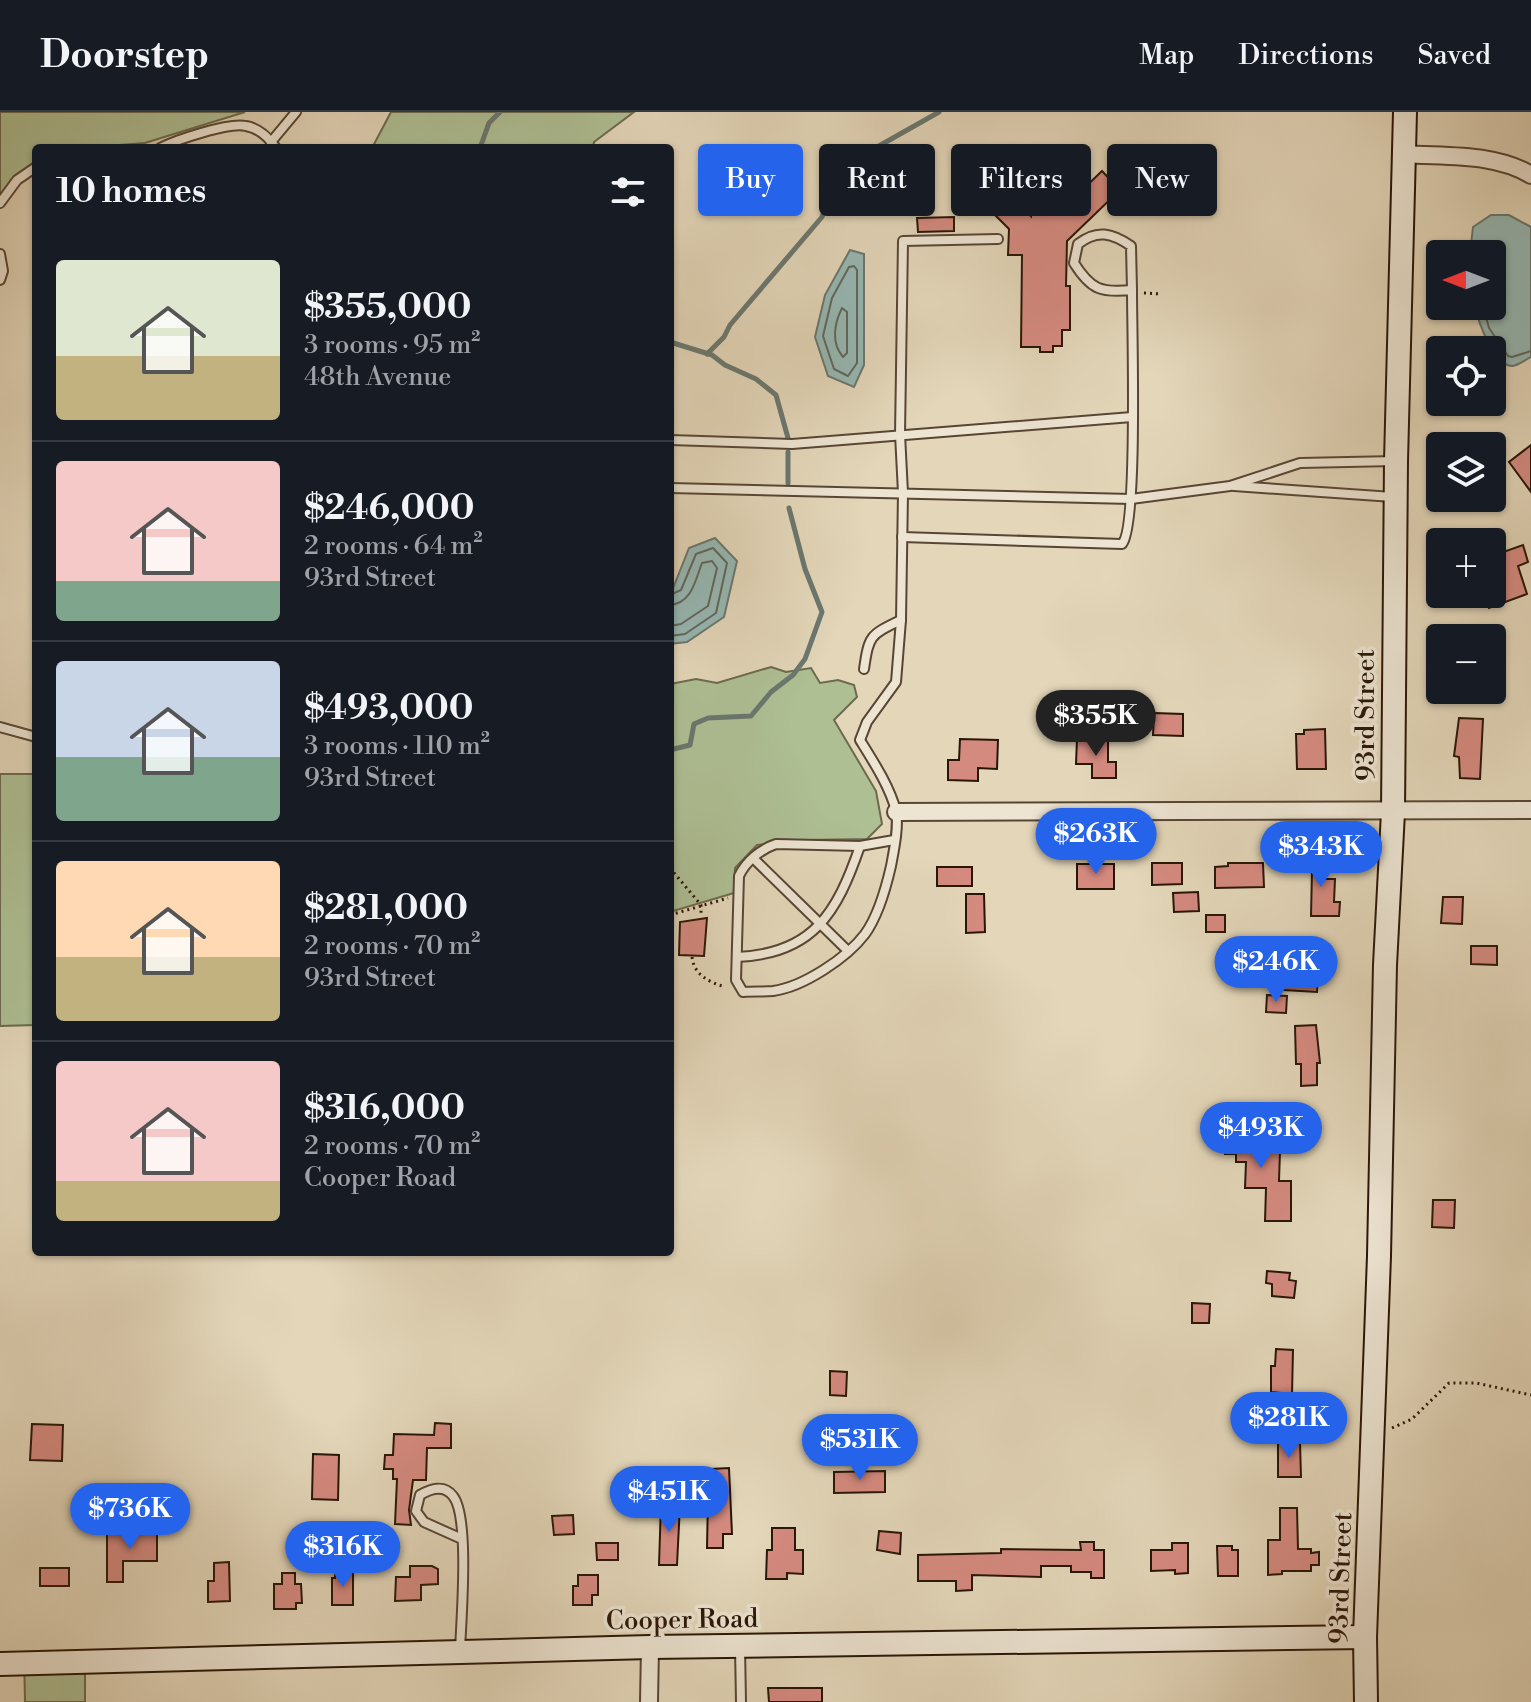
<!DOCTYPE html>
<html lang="en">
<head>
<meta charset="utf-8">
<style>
  body { margin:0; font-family:"Libre Bodoni",serif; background:#20242c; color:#f1f3f6; height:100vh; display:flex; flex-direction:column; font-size:30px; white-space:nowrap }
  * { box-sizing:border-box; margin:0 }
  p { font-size:26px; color:#9ea1a6 }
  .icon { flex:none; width:44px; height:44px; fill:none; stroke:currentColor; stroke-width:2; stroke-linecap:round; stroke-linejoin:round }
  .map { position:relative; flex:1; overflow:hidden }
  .side { position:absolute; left:32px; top:32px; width:642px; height:1112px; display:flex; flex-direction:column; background:#171b24; border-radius:8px; box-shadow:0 2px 6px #0004 }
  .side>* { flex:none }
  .top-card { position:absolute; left:698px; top:32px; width:712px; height:72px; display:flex; gap:16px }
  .needle { width:52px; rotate:270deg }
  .tools { position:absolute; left:1426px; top:128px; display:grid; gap:16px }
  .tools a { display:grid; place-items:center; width:80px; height:80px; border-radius:8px; background:#171b24; box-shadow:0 2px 6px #0004; font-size:40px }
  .price { position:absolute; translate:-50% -68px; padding:0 18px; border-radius:28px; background:#2563eb; color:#fff; font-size:26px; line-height:52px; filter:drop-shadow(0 2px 4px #0008) }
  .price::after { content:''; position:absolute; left:50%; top:48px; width:24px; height:18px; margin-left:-12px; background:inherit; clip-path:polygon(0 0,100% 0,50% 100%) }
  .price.current { background:#222; color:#fff }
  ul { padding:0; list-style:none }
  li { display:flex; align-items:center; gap:24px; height:200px; padding:0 24px }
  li+li { border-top:2px solid #363941 }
  li span { display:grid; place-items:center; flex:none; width:224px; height:160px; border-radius:8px; color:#555 }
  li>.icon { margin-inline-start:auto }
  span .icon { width:96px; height:96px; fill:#fffc; stroke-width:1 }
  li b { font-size:34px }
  h2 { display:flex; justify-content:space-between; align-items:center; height:96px; padding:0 24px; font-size:34px }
  .chip { padding:0 28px; border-radius:8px; background:#171b24; box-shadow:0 2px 6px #0004; font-size:28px; line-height:72px }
  .chip.current { background:#2563eb; color:#fff }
  header { display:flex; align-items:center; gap:48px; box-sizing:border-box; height:112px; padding:0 40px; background:#171b24; border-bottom:2px solid #363941 }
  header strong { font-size:38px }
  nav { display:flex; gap:44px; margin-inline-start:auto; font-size:28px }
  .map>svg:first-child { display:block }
</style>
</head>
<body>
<header>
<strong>Doorstep</strong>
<nav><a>Map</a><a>Directions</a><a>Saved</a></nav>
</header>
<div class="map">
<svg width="1531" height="1590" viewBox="0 0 1531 1590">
  <rect width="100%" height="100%" fill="#e3d6b9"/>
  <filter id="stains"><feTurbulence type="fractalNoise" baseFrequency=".0025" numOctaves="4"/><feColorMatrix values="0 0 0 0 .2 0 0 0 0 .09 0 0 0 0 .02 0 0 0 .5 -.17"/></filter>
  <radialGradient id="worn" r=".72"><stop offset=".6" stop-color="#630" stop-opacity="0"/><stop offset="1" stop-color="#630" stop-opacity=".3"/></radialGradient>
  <!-- green -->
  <g fill="#aebf94" stroke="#6c6a4e" stroke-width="2">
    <path d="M0 0H245L145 31 81 36H36V52L13 67 0 84Z"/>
    <path d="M391 0H634L594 30 593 36H372Z"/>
    <path d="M771 555 786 560 811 556 820 571 838 568 854 573 857 585 834 608 876 679 882 712 867 727 809 728 757 733 735 756 734 781 670 800V572L696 567 717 571Z"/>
    <path d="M0 662H36V913L0 914Z"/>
    <path d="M85 1539V1590H25L24 1541Z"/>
  </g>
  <!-- water -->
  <g fill="#96b8b4" stroke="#6a776f" stroke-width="2">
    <path d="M1491 103H1509L1531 115V245C1525 248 1519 253 1513 254 1494 255 1478 209 1475 194H1492V142H1470L1473 115Z"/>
    <path d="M850 138 864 142V253L854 275 828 264 815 225 825 183Z"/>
    <path d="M715 426 737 449 724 505 687 530 670 532V484L689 436Z"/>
  </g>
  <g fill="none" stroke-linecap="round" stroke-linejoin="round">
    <!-- shore -->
    <g stroke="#60675e" stroke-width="2">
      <path d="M854 154 857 158V251L848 264 834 257 823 224 832 186 849 155Z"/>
      <path d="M1483 194 1489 216 1508 244 1512 245 1531 239"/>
      <path d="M842 196 847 200V241L843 245C831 231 834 212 842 196Z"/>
      <path d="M670 483 681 478 696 442 713 436 727 451 716 501 685 522 670 524"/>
      <path d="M670 493C692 491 695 469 702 451L712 449 717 456 708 494 681 512 670 514"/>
    </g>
    <!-- stream -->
    <g stroke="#6a776f" stroke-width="5">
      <path d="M480 36 489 11 500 0"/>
      <path d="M670 230 712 243 725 253 756 267 776 283 788 326"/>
      <path d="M707 242 724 225 730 213 822 105 834 72 848 62 870 39 939 0"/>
      <path d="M788 340V371"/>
      <path d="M670 638 690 633 694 612 708 606 751 604 771 580 793 563 805 547 822 500 805 457 789 396"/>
    </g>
  </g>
  <!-- building -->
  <g fill="#d58a80" stroke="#291607" stroke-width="2">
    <path d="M985 59 1031 104V87L1072 88 1102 59 1120 78 1067 129 1066 174H1070V218H1062V234H1053V240H1040V235H1021L1022 143H1008L1009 117 968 76Z"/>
    <path d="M954 105V119L918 120 917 106Z"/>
    <path d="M1531 333V380L1509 350Z"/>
    <path d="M1523 433 1528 450 1518 454 1527 482 1489 496 1485 482H1492V444Z"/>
    <path d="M1154 601 1183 602V624L1153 623Z"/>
    <path d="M1459 606 1483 607 1480 667 1460 666 1459 645 1454 644Z"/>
    <path d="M1325 617 1326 657H1297L1296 622H1304V618Z"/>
    <path d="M960 627 998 628 997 657 978 656V669L948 668V648H959Z"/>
    <path d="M1077 627 1108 628V650H1116V666H1092V652H1076Z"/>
    <path d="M1303 745H1325L1326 767H1335L1334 790H1340L1339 804H1311L1312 759H1303Z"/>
    <path d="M1152 751H1182V772L1152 773Z"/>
    <path d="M1228 751H1263L1264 775 1215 776V755L1228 754Z"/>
    <rect x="1077" y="752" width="37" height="25"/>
    <rect x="937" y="755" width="35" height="19"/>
    <path d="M1198 780 1199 799 1174 800 1173 781Z"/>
    <path d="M966 782H984L985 820 966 821Z"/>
    <path d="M1443 785H1463L1462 812 1441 811Z"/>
    <rect x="1206" y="803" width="19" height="17"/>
    <path d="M707 806 704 844 679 843 680 810Z"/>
    <path d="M1471 834H1497V853L1471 852Z"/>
    <path d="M1292 847 1314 848V860H1318L1317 880 1284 878V864H1291Z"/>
    <path d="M1267 883 1287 884 1286 901 1266 900Z"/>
    <path d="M1316 913 1320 951H1317V973L1301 974V952H1296L1295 914Z"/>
    <path d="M1241 1007 1255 1008 1254 1033 1264 1034V1038L1280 1039 1279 1069H1291V1109H1265L1266 1076H1245L1246 1050H1236V1042H1225L1226 1015H1240Z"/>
    <path d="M1433 1088H1455L1454 1116 1432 1115Z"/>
    <path d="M1267 1159 1290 1161 1289 1168 1296 1169 1294 1186 1272 1184V1172L1266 1171Z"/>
    <path d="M1192 1191 1210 1192 1209 1211H1192Z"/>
    <path d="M1276 1237 1293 1238 1292 1282 1271 1280V1254H1275Z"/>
    <path d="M830 1259 847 1260 846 1284 830 1283Z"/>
    <path d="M435 1311 451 1312V1336H427L426 1368H413L409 1398 411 1413 395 1412 397 1367H393V1357H384L385 1343H393L394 1322 434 1323Z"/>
    <path d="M32 1312 63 1313 62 1349 30 1348Z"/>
    <path d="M1278 1331H1300L1301 1365H1278Z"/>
    <path d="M313 1342 339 1343 338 1388 312 1387Z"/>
    <path d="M729 1356 732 1422H723V1436H707L708 1385H692L691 1358Z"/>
    <path d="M885 1359V1380L834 1381V1360Z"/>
    <path d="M661 1392H680L677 1453H659Z"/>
    <path d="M1280 1396H1297L1298 1437H1311V1441L1319 1440V1453H1311V1459H1282V1462L1268 1463V1428H1280Z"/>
    <path d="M573 1403 574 1422 554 1423 552 1404Z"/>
    <path d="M316 1416H331L332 1442H316Z"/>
    <path d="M772 1416H795V1438H803V1462L787 1461V1467H766L767 1438H772Z"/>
    <path d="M138 1417 157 1418V1449H123V1470H107V1422H138Z"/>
    <path d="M879 1419 901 1421 900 1442 877 1438Z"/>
    <path d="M1080 1430H1094V1438H1104V1466H1091V1460H1071V1454H1041V1465L972 1463V1478L956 1479V1469H918V1443L1001 1441V1437L1081 1438Z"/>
    <path d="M596 1431H618V1448H597Z"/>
    <path d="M1172 1431H1188V1461L1175 1462V1458L1151 1459V1438H1172Z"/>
    <path d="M1217 1434H1232V1438H1238V1464H1218Z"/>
    <path d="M229 1450 230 1489 208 1490V1469H214V1451Z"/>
    <path d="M410 1454H432L438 1457V1472L421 1473V1488L395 1489 396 1465H410Z"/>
    <rect x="40" y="1456" width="29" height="18"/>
    <path d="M335 1460H353V1493H332V1466H335Z"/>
    <path d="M282 1461H295V1472H301L302 1491H296V1497H274V1472H282Z"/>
    <path d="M578 1463H598V1483H592V1493H573V1474H578Z"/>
    <path d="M768 1576H822V1590H769Z"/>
  </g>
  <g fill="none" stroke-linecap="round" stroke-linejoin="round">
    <!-- lane casing -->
    <g stroke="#584634" stroke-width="12">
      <g id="lane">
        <path d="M271 30 296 0"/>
        <path d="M160 36C176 28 229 10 246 14 258 16 269 26 276 36"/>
        <path d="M0 91 17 68 36 55"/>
        <path d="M0 142 3 159 0 168"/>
        <path d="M670 328 792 332 1132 305"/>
        <path d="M1234 374 1393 385"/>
        <path d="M670 376 1131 387 1230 374 1300 351 1395 349"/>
        <path d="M902 425 1122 432C1138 416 1132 216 1132 181V178L1131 134C1112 121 1097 117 1078 132L1074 151C1091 178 1101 181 1132 178"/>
        <path d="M864 557C869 523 870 523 901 508"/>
        <path d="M0 615 36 625"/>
        <path d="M894 728 860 734 776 732C761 737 746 749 739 764L736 868 743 880C753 879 763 880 773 879 803 875 847 846 865 822 878 804 886 776 891 754 894 738 899 715 896 699 890 675 873 649 860 628L867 610 896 570 901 508 903 381 900 322 903 129 998 127"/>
        <path d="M753 746 848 839"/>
        <path d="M737 845C813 842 837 801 860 734"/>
        <path d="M740 1535 741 1590"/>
        <path d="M460 1539C461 1509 470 1405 453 1384 444 1372 430 1377 420 1383L416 1399 424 1410 462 1427"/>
      </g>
    </g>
    <!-- street casing -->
    <g stroke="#584634" stroke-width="20">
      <g id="street">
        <path d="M1405 42C1447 45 1495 41 1531 63"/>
        <path d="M896 700 1531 698"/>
        <path d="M649 1590 650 1535"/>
      </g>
    </g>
    <!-- secondary casing -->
    <g stroke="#291607" stroke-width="26">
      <g id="secondary">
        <path d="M0 1552 650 1535 1365 1525"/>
        <path d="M1366 1590 1365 1525 1379 1144 1385 853 1393 700 1396 349 1405 0"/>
      </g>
    </g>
    <!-- path -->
    <g stroke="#291607" stroke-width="3" stroke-dasharray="2 4" stroke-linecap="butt">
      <path d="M834 57 848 71"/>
      <path d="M1144 181 1161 182"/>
      <path d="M670 756 701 793V804"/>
      <path d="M670 803 728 786"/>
      <path d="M692 845C694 863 709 870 725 875"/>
      <path d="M1392 1316 1412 1307 1449 1271H1476L1531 1283"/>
    </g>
    <!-- lane -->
    <use href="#lane" stroke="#ede4d2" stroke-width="8"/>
    <!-- street -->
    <use href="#street" stroke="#ede4d2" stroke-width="16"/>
    <!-- secondary -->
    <use href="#secondary" stroke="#ede4d2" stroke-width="22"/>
  </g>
  <g text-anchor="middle" stroke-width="7" stroke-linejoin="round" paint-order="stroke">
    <!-- street labels -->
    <g font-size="26" fill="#291607" stroke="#ede4d2">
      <text transform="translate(1365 603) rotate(-90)" y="9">93rd Street</text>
      <text transform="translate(1340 1466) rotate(-88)" y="9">93rd Street</text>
      <text transform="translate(682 1507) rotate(-1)" y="9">Cooper Road</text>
    </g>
  </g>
  <rect width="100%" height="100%" filter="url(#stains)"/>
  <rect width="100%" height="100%" fill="url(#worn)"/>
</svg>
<div class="tools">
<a><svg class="needle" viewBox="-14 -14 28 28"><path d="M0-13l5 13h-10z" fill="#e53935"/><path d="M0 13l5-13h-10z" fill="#9ea1a6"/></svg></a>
<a><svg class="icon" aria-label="locate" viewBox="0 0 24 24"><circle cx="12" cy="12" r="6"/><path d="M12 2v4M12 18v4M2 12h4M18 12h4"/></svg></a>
<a><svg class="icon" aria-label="layers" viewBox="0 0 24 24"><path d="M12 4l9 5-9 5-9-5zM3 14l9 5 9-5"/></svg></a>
<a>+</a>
<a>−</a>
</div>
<b class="price current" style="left:1096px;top:646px">$355K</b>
<b class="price" style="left:1096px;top:764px">$263K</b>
<b class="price" style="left:1321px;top:777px">$343K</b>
<b class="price" style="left:1276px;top:892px">$246K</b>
<b class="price" style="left:1261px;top:1058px">$493K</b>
<b class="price" style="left:1289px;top:1348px">$281K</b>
<b class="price" style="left:860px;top:1370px">$531K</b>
<b class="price" style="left:669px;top:1422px">$451K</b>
<b class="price" style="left:130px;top:1439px">$736K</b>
<b class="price" style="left:343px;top:1477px">$316K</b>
<div class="top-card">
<a class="chip current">Buy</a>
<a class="chip">Rent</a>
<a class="chip">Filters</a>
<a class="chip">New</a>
</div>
<section class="side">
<h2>10 homes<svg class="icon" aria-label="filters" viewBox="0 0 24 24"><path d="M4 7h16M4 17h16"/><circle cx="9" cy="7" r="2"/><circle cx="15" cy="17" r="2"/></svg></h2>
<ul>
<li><span style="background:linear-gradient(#dfe7d0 60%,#c2b280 0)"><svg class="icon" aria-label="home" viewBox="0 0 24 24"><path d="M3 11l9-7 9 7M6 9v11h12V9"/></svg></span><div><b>$355,000</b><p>3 rooms · 95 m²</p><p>48th Avenue</p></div></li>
<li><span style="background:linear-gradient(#f6c9c9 75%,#7fa58c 0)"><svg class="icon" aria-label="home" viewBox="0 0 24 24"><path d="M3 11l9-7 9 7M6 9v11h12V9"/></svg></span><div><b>$246,000</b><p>2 rooms · 64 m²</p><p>93rd Street</p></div></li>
<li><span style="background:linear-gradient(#c9d6e8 60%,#7fa58c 0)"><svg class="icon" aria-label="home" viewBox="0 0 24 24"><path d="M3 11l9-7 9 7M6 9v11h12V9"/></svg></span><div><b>$493,000</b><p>3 rooms · 110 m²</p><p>93rd Street</p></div></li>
<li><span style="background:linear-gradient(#ffd9b3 60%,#c2b280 0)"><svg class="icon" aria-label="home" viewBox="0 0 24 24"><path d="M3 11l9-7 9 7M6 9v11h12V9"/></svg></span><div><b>$281,000</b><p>2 rooms · 70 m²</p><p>93rd Street</p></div></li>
<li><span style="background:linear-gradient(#f6c9c9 75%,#c2b280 0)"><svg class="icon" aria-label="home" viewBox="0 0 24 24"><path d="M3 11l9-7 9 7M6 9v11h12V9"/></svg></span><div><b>$316,000</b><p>2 rooms · 70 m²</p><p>Cooper Road</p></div></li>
</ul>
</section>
</div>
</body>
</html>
